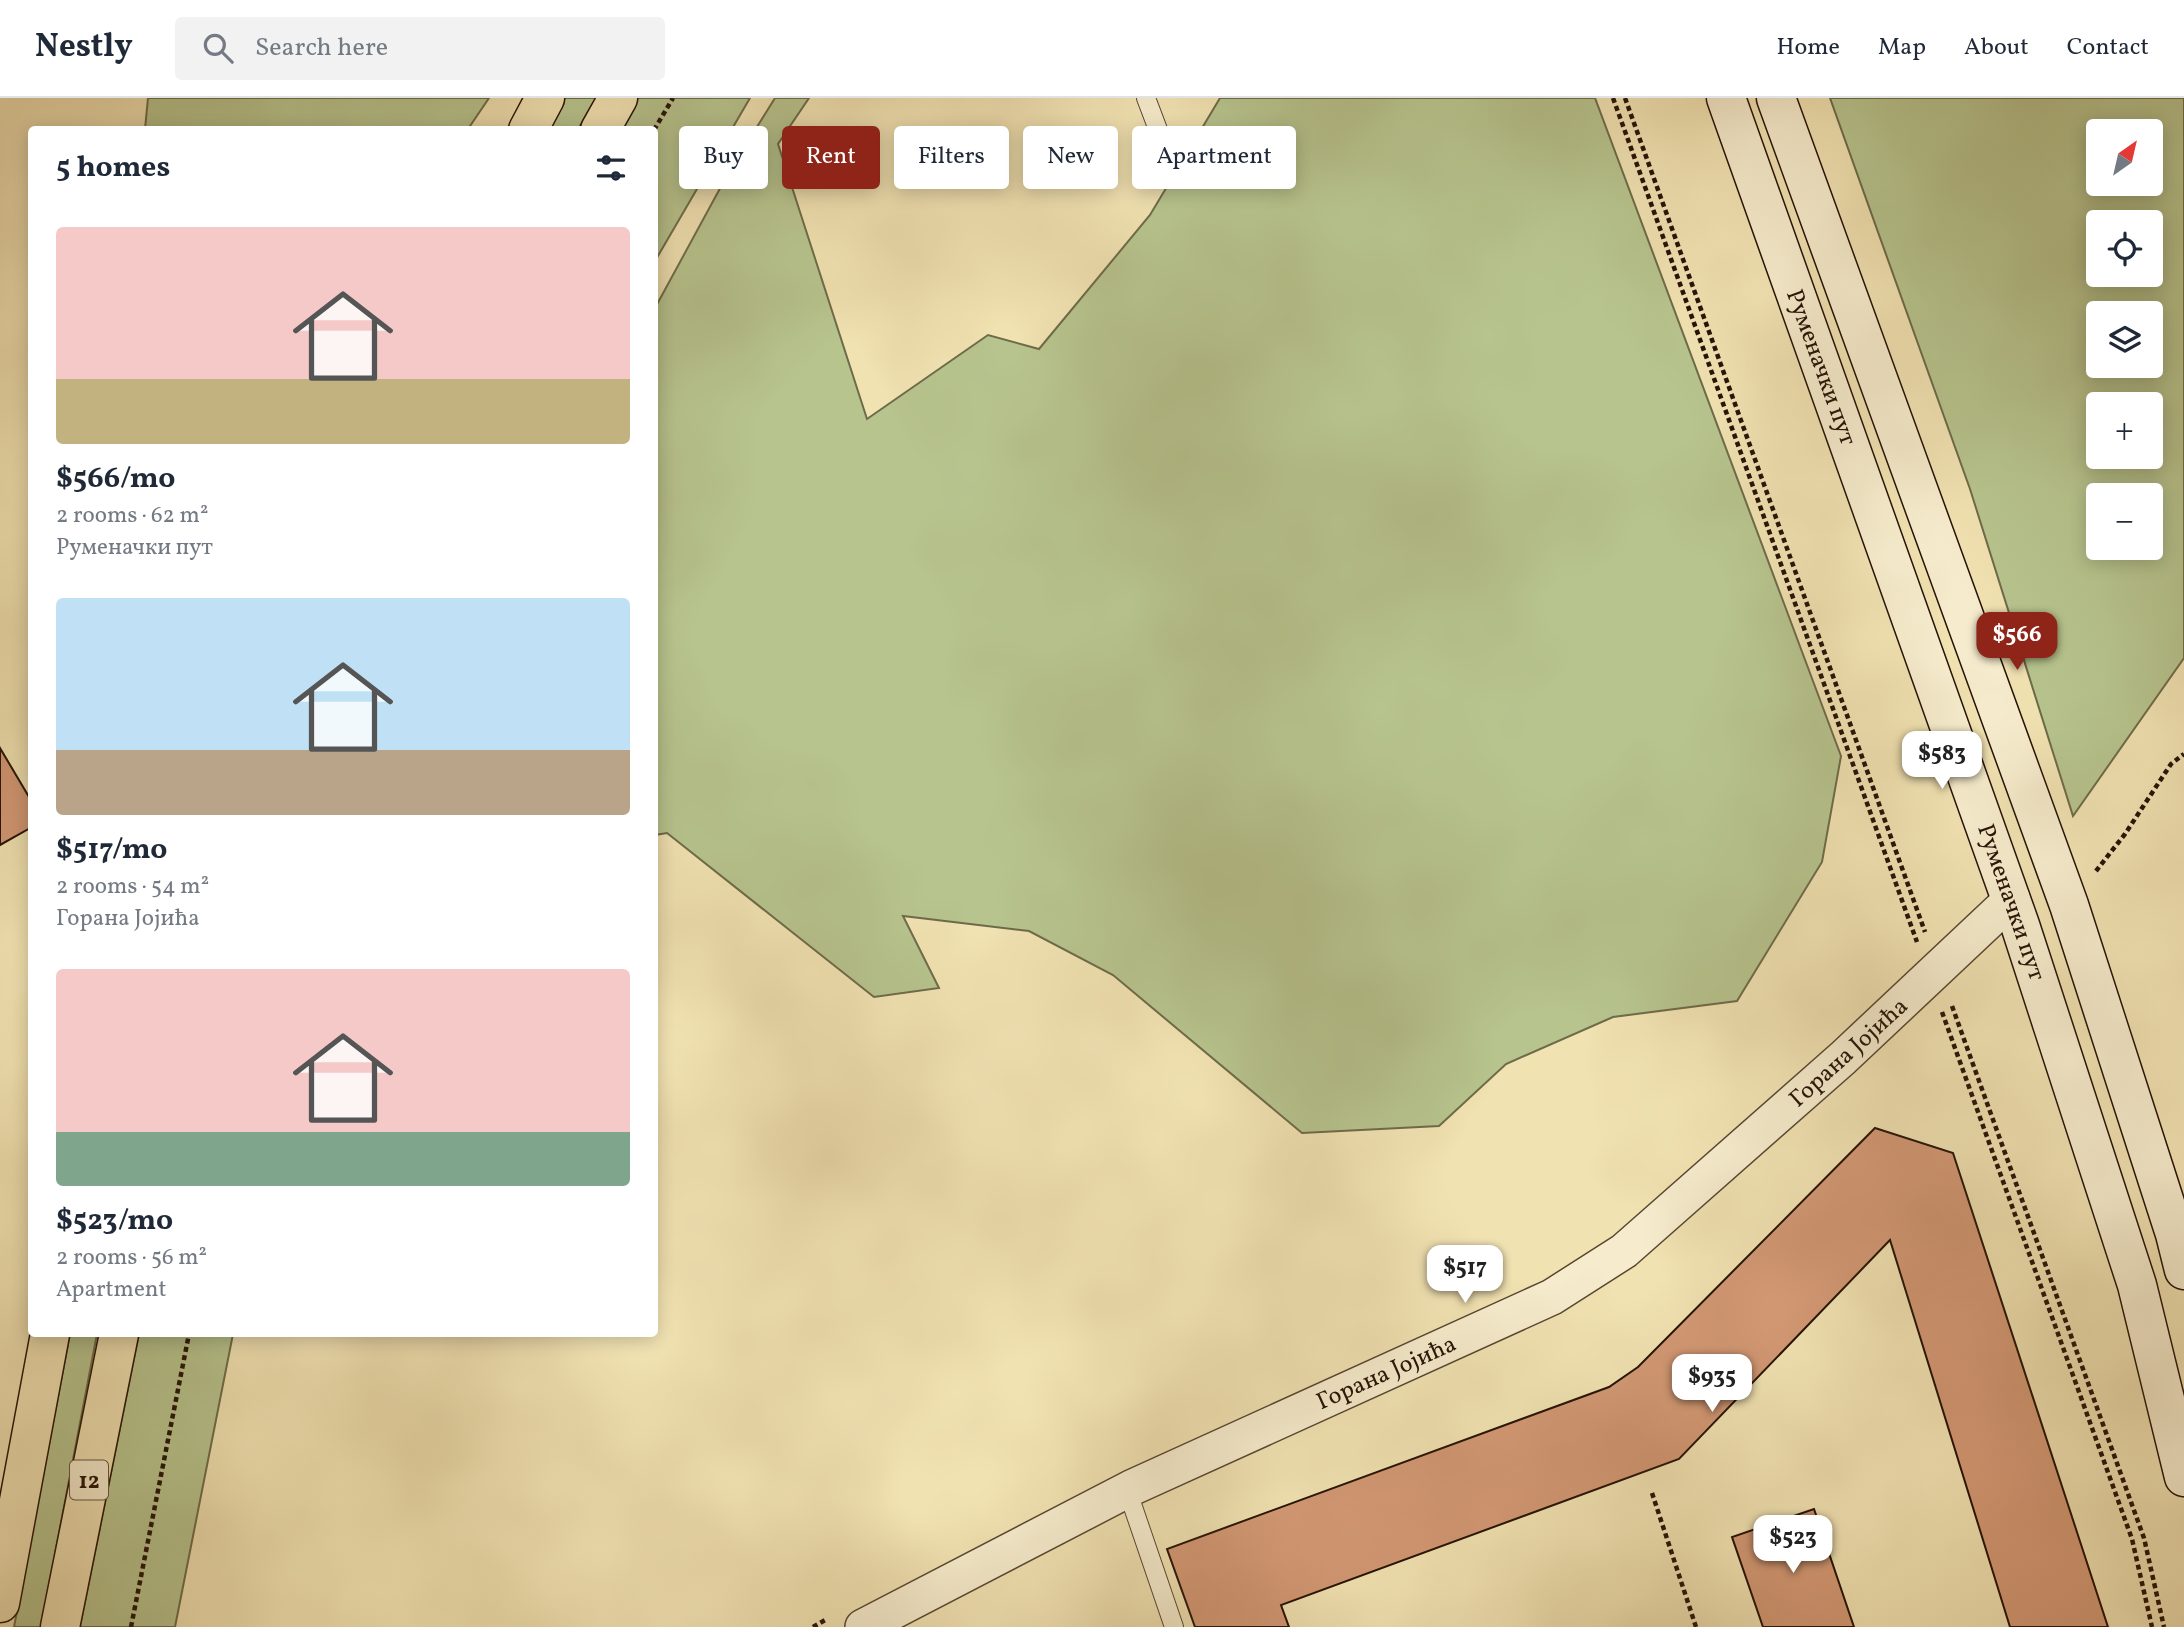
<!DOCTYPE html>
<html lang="en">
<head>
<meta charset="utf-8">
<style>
  body { margin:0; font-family:Vollkorn,serif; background:#f2f2f3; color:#1f2937; height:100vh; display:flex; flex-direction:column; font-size:26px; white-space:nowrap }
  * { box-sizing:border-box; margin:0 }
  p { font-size:23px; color:#747a83 }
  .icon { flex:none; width:38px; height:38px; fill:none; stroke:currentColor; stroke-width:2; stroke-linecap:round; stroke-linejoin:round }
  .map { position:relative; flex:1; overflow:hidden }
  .panel { position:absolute; left:28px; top:28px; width:630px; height:1211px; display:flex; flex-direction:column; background:#fff; border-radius:7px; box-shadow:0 4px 18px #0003 }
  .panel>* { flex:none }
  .guide { position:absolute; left:679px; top:28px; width:665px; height:63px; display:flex; gap:14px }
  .needle { width:46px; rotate:34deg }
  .tools { position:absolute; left:2086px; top:21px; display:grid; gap:14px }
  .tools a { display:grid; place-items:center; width:77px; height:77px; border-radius:7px; background:#fff; box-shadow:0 4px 18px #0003; font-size:35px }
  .price { position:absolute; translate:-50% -60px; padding:0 16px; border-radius:14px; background:#fff; color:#222; font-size:23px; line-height:46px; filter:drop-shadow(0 2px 4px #0008) }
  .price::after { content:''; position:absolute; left:50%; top:42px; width:21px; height:16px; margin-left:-10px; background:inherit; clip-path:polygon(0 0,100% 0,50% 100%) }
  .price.current { background:#8f2418; color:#fff }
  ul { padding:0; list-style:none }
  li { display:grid; align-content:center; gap:14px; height:371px; padding:0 28px }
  li span { display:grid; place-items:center; height:217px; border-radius:7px; color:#555 }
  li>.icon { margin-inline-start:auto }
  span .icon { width:126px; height:126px; fill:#fffc; stroke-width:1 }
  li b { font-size:30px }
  h2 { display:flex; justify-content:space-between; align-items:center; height:84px; padding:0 28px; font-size:30px }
  .pill { padding:0 24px; border-radius:7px; background:#fff; box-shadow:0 4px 18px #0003; font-size:24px; line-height:63px }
  .pill.current { background:#8f2418; color:#fff }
  header { display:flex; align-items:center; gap:42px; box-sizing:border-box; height:98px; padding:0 35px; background:#fff; border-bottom:2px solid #e0e1e3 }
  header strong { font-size:33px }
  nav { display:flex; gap:38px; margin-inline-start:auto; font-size:24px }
  .search { width:490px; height:63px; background:#f2f2f3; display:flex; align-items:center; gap:18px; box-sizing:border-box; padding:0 24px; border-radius:7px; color:#747a83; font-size:26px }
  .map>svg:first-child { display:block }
</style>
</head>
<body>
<header>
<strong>Nestly</strong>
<div class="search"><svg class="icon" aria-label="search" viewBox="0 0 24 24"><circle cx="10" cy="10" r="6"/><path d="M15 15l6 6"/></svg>Search here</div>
<nav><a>Home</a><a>Map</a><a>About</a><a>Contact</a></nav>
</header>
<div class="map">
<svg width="2184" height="1529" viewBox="0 0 2184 1529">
  <rect width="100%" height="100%" fill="#f1e2b2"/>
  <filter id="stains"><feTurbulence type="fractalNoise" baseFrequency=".00286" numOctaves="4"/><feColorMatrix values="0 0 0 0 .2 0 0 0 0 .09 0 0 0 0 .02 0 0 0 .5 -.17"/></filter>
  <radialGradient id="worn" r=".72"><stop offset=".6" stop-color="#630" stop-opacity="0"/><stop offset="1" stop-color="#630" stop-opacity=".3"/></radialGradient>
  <!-- green -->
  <g fill="#b7c48e" stroke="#6e6b4a" stroke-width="2" fill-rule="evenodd">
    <path d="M148 0H489L468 31H145Z"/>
    <path d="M565 0H597L578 31 548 32Z"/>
    <path d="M638 0H750L655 163 654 32H620Z"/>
    <path d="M775 0H809L778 46 867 321 988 237 1039 251 1150 117 1220 0H1595L1841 658 1822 764 1737 903 1613 919 1506 966 1439 1028 1302 1035 1113 877 1029 833 903 818 939 890 874 899 667 735 655 737V210L730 72Z"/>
    <path d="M1830 0H2184V560L2073 718 1970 391ZM2151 33V86H2098V33ZM2151 124V177H2098V124ZM2151 215V268H2098V215ZM2151 306V359H2098V306ZM2151 397V450H2098V397Z"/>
    <path d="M70 1236H97L41 1529H14Z"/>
    <path d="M139 1236H233L175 1529H80Z"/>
  </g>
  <!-- building -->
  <g fill="#d29874" stroke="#251206" stroke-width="2">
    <path d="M0 650 32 704V729L0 747Z"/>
    <path d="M1875 1030 1953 1055 2108 1529H2010L1890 1142 1679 1361 1281 1507 1289 1529H1195L1167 1451 1609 1289 1638 1269Z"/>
    <path d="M1814 1411 1854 1529H1763L1732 1439Z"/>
  </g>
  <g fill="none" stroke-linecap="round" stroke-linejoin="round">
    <!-- lane casing -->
    <g stroke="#584631" stroke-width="20">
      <g id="lane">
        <path d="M1146 0 1165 50"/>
        <path d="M1131 1390 1132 1406 1174 1529"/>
      </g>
    </g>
    <!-- street casing -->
    <g stroke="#584631" stroke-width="38">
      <path id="street" d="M863 1529 1131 1390 1552 1199 1624 1153 1843 960 2012 801"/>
    </g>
    <!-- secondary casing -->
    <g stroke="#251206" stroke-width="41">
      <g id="secondary">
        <path d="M1726 0 2020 827 2137 1187 2184 1379"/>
        <path d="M1776 0 2069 807 2175 1136 2184 1172"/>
      </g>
    </g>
    <!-- primary casing -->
    <g stroke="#251206" stroke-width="41">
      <g id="primary">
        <path d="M528 32 545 0"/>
        <path d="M600 32 618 0"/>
        <path d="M0 1505 50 1236"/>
        <path d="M60 1529 119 1236"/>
      </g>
    </g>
    <!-- path -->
    <g stroke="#251206" stroke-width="4.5" stroke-dasharray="5 3.5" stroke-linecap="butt">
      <path d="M1613 0 1917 844"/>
      <path d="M1625 0 1925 834"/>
      <path d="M654 32 673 0"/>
      <path d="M2096 773 2125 736 2171 666 2184 656"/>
      <path d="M1952 908 2144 1440 2164 1529"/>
      <path d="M1942 914 2132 1441 2152 1529"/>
      <path d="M1652 1395 1696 1529"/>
      <path d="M131 1529 189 1236"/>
      <path d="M813 1529 827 1521"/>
    </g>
    <!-- lane -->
    <use href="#lane" stroke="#f6eccd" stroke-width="18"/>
    <!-- street -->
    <use href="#street" stroke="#f6eccd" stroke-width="35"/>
    <!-- secondary -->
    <use href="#secondary" stroke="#f6eccd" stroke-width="38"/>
    <!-- primary -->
    <use href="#primary" stroke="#f1e2b2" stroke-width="38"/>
  </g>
  <g text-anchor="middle" stroke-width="6" stroke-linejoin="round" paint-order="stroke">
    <!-- shield labels -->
    <rect fill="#f6eccd" stroke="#645342" stroke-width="2" x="70" y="1362.5" width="38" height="39" rx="5"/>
    <g font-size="23" font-weight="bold" fill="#251206">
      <text x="89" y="1390">12</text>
    </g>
    <!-- street labels -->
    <g font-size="24" fill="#251206" stroke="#f6eccd">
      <text transform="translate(1822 269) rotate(70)" y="8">Руменачки пут</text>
      <text transform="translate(2012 804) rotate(71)" y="8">Руменачки пут</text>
      <text transform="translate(1848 954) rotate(-42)" y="8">Горана Јојића</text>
      <text transform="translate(1386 1274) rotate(-24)" y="8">Горана Јојића</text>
    </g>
  </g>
  <rect width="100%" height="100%" filter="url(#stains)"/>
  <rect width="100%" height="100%" fill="url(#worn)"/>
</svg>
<div class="tools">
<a><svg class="needle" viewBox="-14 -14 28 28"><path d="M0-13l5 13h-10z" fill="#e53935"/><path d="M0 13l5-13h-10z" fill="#747a83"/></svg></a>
<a><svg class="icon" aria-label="locate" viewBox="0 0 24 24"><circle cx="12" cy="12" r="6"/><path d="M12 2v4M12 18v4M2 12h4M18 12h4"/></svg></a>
<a><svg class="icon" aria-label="layers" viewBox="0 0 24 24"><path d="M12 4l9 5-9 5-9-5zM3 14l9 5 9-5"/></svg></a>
<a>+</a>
<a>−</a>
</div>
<b class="price current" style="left:2017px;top:574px">$566</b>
<b class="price" style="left:1942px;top:693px">$583</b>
<b class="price" style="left:1465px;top:1207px">$517</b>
<b class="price" style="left:1712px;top:1316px">$935</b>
<b class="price" style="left:1793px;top:1477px">$523</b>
<div class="guide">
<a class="pill">Buy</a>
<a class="pill current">Rent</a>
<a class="pill">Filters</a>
<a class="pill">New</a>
<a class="pill">Apartment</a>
</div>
<section class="panel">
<h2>5 homes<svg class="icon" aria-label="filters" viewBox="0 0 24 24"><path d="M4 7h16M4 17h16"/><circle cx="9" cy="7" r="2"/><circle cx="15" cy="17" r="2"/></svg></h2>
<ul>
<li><span style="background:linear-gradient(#f6c9c9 70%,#c2b280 0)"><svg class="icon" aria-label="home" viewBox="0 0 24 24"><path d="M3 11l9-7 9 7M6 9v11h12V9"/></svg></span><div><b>$566/mo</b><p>2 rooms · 62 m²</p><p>Руменачки пут</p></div></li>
<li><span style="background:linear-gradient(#bfe0f5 70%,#b9a48a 0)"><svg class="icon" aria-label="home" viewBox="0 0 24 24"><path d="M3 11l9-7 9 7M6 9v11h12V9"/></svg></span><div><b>$517/mo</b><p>2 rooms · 54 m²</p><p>Горана Јојића</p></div></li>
<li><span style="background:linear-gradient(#f6c9c9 75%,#7fa58c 0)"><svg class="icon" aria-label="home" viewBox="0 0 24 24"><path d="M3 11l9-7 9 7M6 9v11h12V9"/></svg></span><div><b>$523/mo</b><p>2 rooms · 56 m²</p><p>Apartment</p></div></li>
</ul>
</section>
</div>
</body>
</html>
